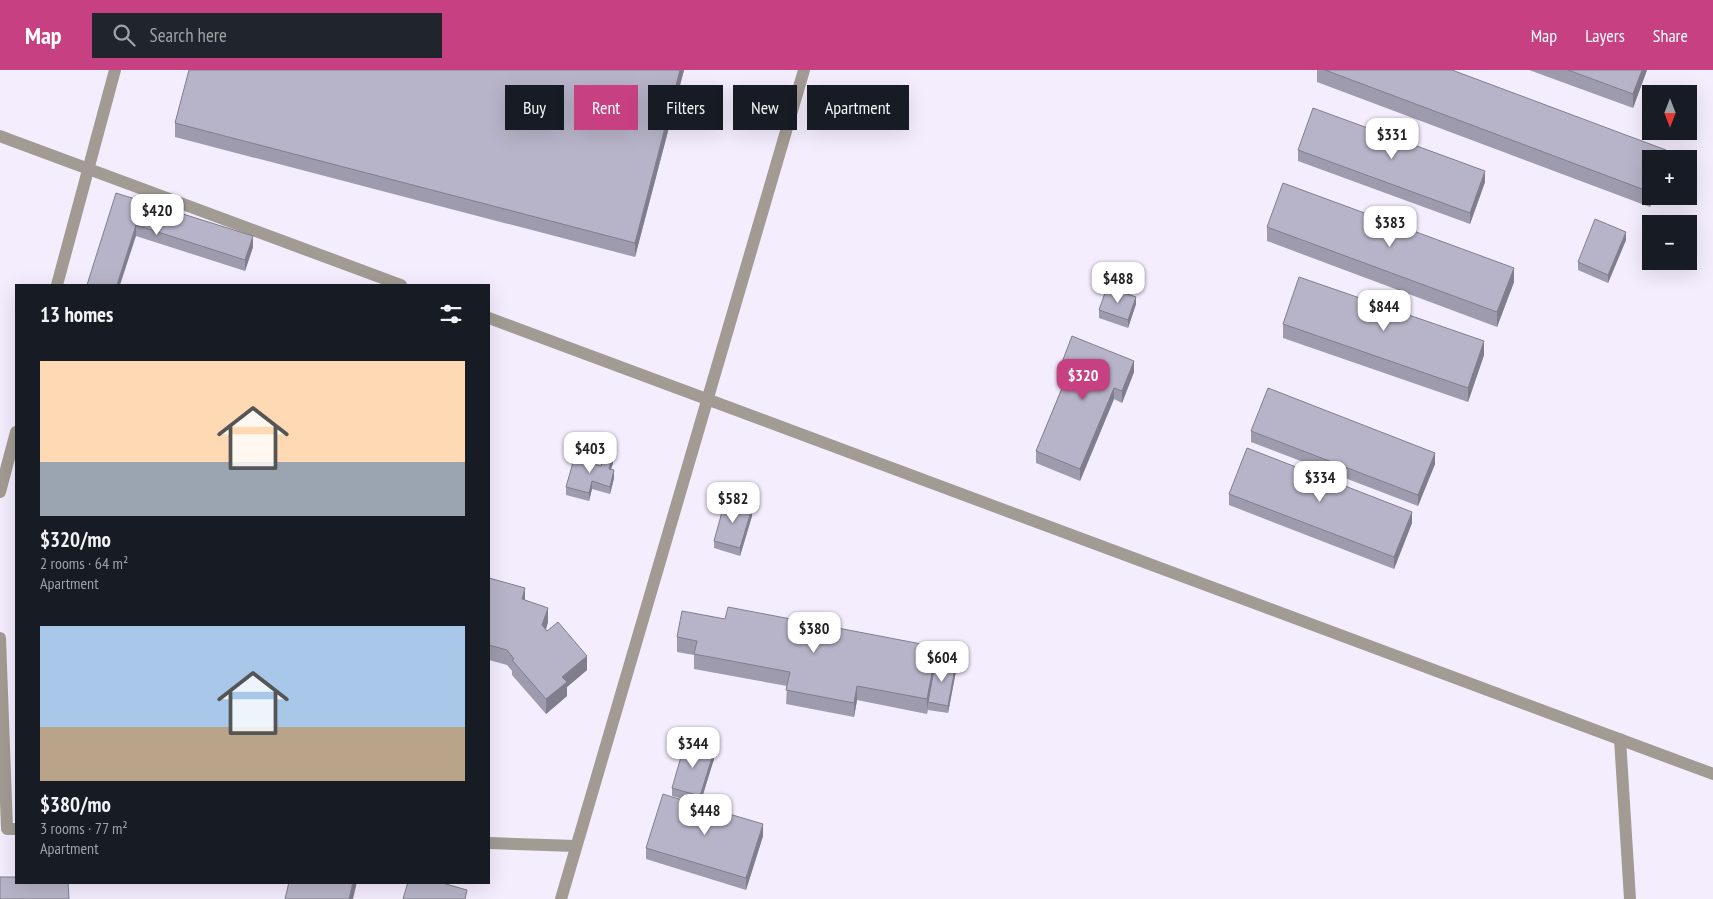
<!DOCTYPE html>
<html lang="en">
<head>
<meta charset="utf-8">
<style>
  body { margin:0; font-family:"PT Sans Narrow",sans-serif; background:#20242c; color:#f1f3f6; height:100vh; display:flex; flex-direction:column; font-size:19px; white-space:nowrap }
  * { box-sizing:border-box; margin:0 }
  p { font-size:16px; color:#9ea1a6 }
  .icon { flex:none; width:28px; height:28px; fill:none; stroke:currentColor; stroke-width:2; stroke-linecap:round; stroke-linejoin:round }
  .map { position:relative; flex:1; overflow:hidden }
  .panel { position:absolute; left:15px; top:214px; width:475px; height:600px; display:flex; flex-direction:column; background:#171b24; border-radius:0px; box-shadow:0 5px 20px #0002 }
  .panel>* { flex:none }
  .guide { position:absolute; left:505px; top:15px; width:475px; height:45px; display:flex; gap:10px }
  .needle { width:32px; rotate:180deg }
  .fabs { position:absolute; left:1642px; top:15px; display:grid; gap:10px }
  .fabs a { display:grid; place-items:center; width:55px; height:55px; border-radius:0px; background:#171b24; box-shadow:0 5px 20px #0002; font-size:25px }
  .price { position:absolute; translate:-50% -42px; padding:0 11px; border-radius:10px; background:#fff; color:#222; font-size:16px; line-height:32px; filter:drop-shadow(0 1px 2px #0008) }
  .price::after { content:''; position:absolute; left:50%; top:30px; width:15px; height:11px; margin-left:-8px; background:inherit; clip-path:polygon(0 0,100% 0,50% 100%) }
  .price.active { background:#c64082; color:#fff }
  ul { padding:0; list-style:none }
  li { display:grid; align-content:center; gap:10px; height:265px; padding:0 25px }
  li span { display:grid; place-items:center; height:155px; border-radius:0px; color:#555 }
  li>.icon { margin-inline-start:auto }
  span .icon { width:90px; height:90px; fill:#fffc; stroke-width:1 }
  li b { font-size:21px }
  h2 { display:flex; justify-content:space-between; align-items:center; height:60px; padding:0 25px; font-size:21px }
  .chip { padding:0 18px; border-radius:0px; background:#171b24; box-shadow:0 5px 20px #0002; font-size:18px; line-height:45px }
  .chip.active { background:#c64082; color:#fff }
  header { display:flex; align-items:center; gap:30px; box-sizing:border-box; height:70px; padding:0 25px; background:#c64082; color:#fff }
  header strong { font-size:24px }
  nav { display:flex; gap:28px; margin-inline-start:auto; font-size:18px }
  .search { width:350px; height:45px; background:#20242c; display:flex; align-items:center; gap:12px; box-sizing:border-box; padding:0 18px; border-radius:0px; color:#9ea1a6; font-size:19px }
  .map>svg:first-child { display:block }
</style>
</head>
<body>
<header>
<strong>Map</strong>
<div class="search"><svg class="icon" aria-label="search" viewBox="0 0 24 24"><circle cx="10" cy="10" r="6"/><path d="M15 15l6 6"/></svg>Search here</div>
<nav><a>Map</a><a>Layers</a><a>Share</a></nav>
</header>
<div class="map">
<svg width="1713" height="829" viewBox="0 0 1713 829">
  <rect width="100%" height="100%" fill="#f4edfe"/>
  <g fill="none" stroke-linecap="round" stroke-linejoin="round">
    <!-- minor -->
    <g stroke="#a19b93" stroke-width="12">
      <path d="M0 66 401 215"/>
      <path d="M57 215 115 0"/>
      <path d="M489 248 1713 704"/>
      <path d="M0 422 16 362"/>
      <path d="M0 568 7 759H16"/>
      <path d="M1620 669 1630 829"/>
      <path d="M489 773 576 776"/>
      <path d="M561 829 804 0"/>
    </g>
  </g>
  <!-- wall -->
  <g fill="#9d9bad">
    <path d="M189 0H684L635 187 175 67V53Z"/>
    <path d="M1317 0H1452L1666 89 1651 126H1654L1650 137 1317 12Z"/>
    <path d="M1529 0H1647L1633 38Z"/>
    <path d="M1298 80 1485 112 1470 154 1298 91Z"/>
    <path d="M116 123 253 177 245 201 136 166Z"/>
    <path d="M1267 157 1514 212 1497 257 1267 171Z"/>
    <path d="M1626 170 1608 213 1578 200V192Z"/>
    <path d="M1136 234 1128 258 1099 248V240Z"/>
    <path d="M1283 254 1484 285 1468 332 1283 268Z"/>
    <path d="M1061 295 1134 302 1122 333 1114 329 1080 411 1036 393V381L1066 308 1061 306Z"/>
    <path d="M1251 361 1435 394 1418 436 1251 372Z"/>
    <path d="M613 393 611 399 614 408 610 424 592 419 589 431 566 425V417L601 396Z"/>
    <path d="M1229 424 1412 453 1394 499 1229 435Z"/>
    <path d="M752 446 740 486 714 478V471Z"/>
    <path d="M489 508 525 530 548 552 546 560 587 600 567 617V626L546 644 512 605V601L507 595 489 590Z"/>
    <path d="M677 567 937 590 956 601 948 643 928 640V638L927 644 857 630 854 647 786 634 787 616 694 599V585L677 582Z"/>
    <path d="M714 689 700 734 672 726V718Z"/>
    <path d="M763 766 746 820 646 789V778Z"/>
  </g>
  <!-- shaded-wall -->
  <g fill="#807e8d">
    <path d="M680 0H684L635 187V173Z"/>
    <path d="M1642 0H1647L1633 38V24Z"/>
    <path d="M1666 80V89H1663Z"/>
    <path d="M1485 101V112L1470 154V143Z"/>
    <path d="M1651 119V126H1654L1650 137V122Z"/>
    <path d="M136 155V166L120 215H117Z"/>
    <path d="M1626 162V170L1608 213V205Z"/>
    <path d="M253 166V177L245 201V190Z"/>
    <path d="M1514 198V212L1497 257V242Z"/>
    <path d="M1136 227V234L1128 258V250Z"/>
    <path d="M1484 271V285L1468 332V318Z"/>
    <path d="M1134 291V302L1122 333V321Z"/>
    <path d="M1114 318V329L1080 411V399Z"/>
    <path d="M1435 383V394L1418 436V425Z"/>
    <path d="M613 385V393L609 406V399Z"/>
    <path d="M614 400V408L610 424V417Z"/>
    <path d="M592 411V419L589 431V423Z"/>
    <path d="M752 438V446L740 486V478Z"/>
    <path d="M1412 442V453L1394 499V487Z"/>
    <path d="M525 518V533L522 529Z"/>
    <path d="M548 538V552L542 570V555Z"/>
    <path d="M937 577V592L928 632 927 644V629Z"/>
    <path d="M587 586V600L567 617V626L546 644V629L562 607Z"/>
    <path d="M956 593V601L948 643V636Z"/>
    <path d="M857 616V630L854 647V633Z"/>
    <path d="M714 681V689L700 734V726Z"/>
    <path d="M763 754V766L746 820V808Z"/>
    <path d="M353 812H357L353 829H349Z"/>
  </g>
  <!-- building -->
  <g fill="#b7b4c9" stroke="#807e8d">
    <path d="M189 0H680L635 173 175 53Z"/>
    <path d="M1325 0H1452L1666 80 1663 89H1651V119L1650 122Z"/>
    <path d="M1568 0H1642L1633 24Z"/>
    <path d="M1313 38 1485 101 1470 143 1298 80Z"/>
    <path d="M1283 113 1514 198 1497 242 1267 157Z"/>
    <path d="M116 123 253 166 245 190 136 155 117 215H87Z"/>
    <path d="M1595 149 1626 162 1608 205 1578 192Z"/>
    <path d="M1299 207 1484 271 1468 318 1283 254Z"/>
    <path d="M1107 217 1136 227 1128 250 1099 240Z"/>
    <path d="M1072 266 1134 291 1122 321 1114 318 1080 399 1036 381 1070 299 1061 295Z"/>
    <path d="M1268 318 1435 383 1418 425 1251 361Z"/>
    <path d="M1247 378 1412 442 1394 487 1229 424Z"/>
    <path d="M605 383 613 385 609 399 614 400 610 417 592 411 589 423 566 417 574 389 601 396Z"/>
    <path d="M725 431 752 438 740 478 714 471Z"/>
    <path d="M489 508 525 518 522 529 548 538 542 555 547 561 558 552 587 586 562 607 567 612 546 629 512 590 514 589 507 580 489 575Z"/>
    <path d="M728 537 937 577 927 629 857 616 854 633 786 620 790 602 694 584 697 571 677 567 682 541 725 549Z"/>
    <path d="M936 589 956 593 948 636 928 632Z"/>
    <path d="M685 673 714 681 700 726 672 718Z"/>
    <path d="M663 724 710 739 712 733 730 739 729 744 763 754 746 808 646 778Z"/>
    <path d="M0 807H16V812H68L69 829H0Z"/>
    <path d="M289 812H353L349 829H285Z"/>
    <path d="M408 812H439L467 820 465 829H403Z"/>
  </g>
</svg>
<div class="fabs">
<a><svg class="needle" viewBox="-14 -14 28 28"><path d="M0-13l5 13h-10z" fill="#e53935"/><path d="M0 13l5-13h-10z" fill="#9ea1a6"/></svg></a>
<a>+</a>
<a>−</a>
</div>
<b class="price" style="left:1392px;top:90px">$331</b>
<b class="price" style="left:157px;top:166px">$420</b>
<b class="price" style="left:1390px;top:178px">$383</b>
<b class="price" style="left:1118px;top:234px">$488</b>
<b class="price" style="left:1384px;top:262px">$844</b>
<b class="price active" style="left:1083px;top:331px">$320</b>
<b class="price" style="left:590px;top:404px">$403</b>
<b class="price" style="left:1320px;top:433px">$334</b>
<b class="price" style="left:733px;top:454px">$582</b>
<b class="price" style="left:814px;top:584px">$380</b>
<b class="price" style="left:942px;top:613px">$604</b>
<b class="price" style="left:693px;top:699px">$344</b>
<b class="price" style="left:705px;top:766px">$448</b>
<div class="guide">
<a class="chip">Buy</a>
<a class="chip active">Rent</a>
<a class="chip">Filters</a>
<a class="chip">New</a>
<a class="chip">Apartment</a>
</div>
<section class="panel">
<h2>13 homes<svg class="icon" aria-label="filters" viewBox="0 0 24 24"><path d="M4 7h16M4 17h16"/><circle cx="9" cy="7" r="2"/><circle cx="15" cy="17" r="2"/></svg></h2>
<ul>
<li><span style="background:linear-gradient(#ffd9b3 65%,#9aa5b1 0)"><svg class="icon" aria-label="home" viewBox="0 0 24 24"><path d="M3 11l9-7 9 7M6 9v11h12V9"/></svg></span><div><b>$320/mo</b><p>2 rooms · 64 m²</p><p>Apartment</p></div></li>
<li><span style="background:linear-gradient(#a9c7e8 65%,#b9a48a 0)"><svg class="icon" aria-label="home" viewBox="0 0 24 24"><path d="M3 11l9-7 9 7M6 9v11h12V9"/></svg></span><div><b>$380/mo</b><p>3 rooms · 77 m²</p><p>Apartment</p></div></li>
</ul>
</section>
</div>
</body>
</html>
